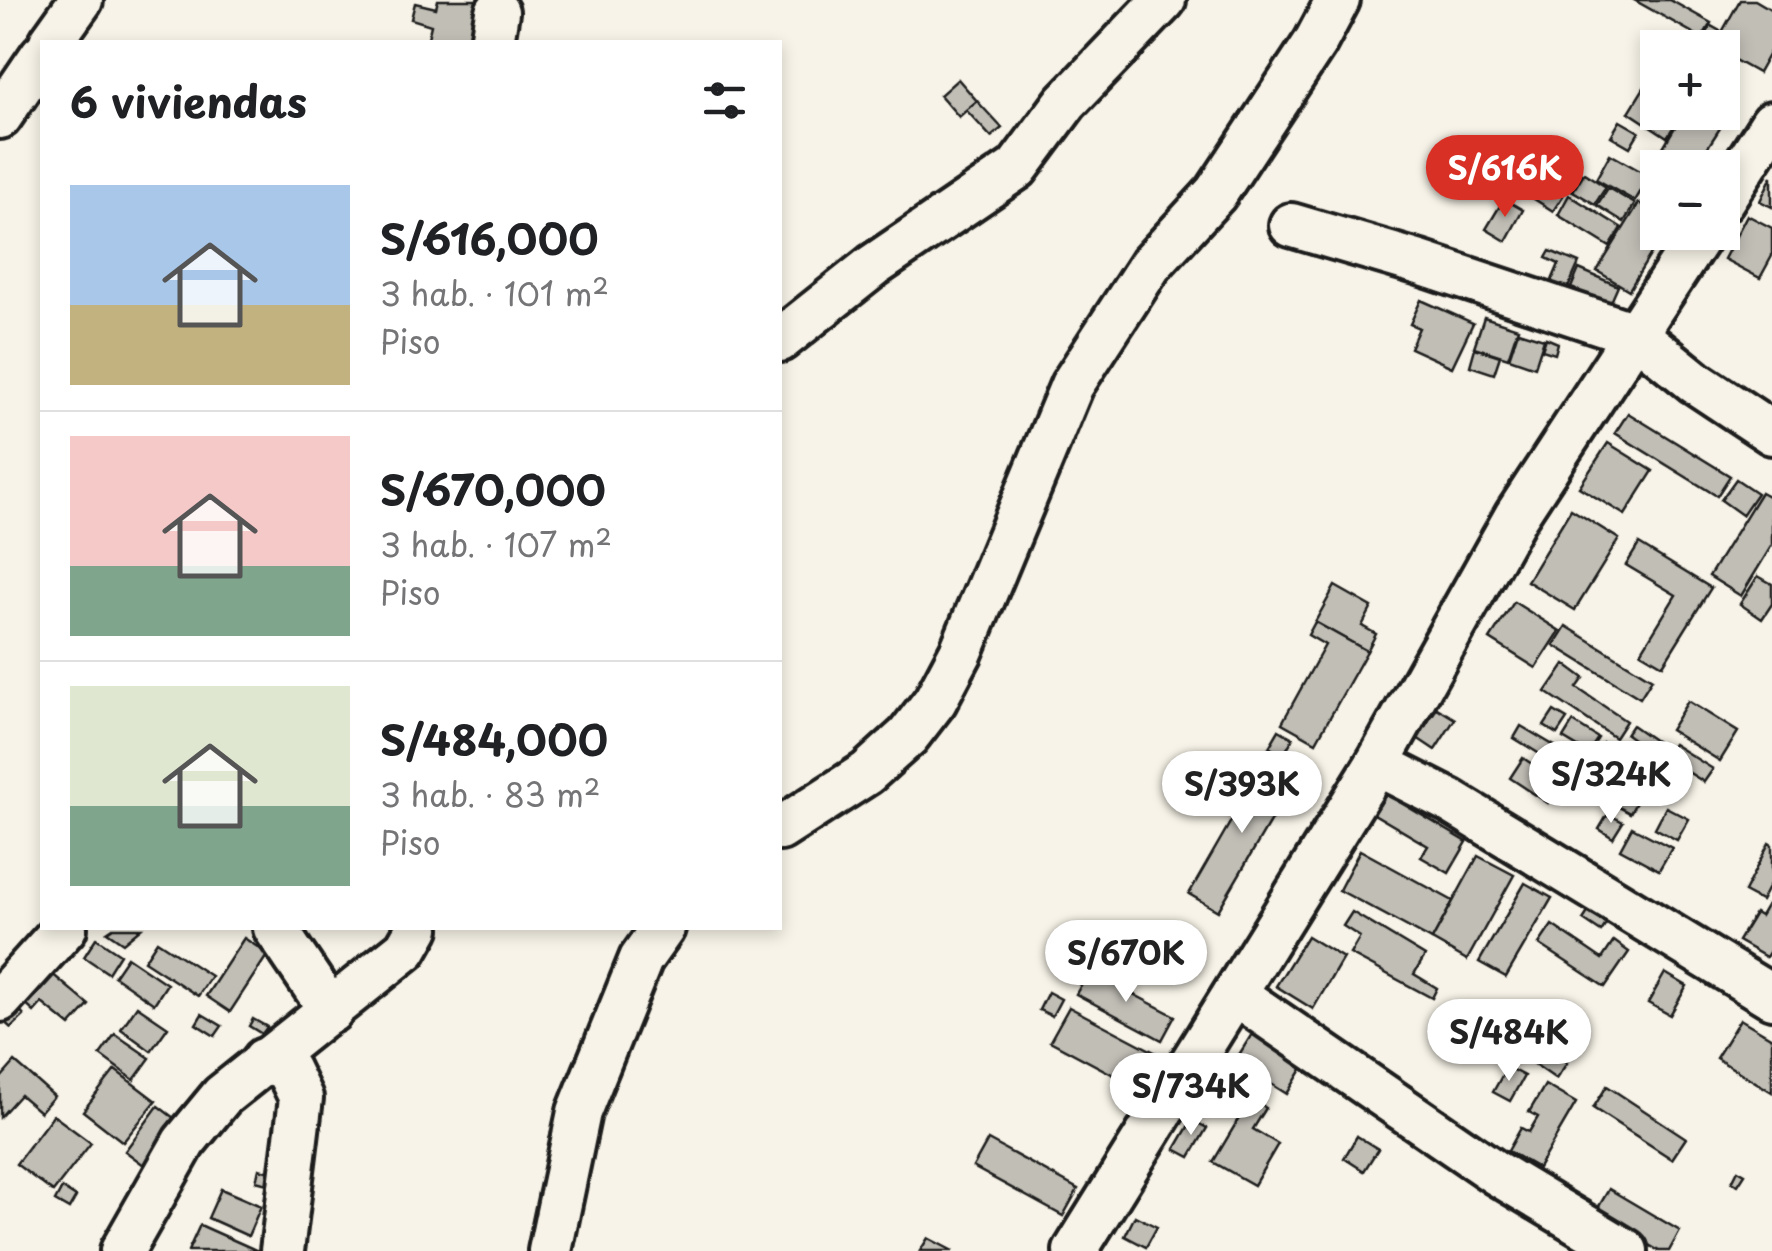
<!DOCTYPE html>
<html lang="es">
<head>
<meta charset="utf-8">
<style>
  body { margin:0; font-family:"Playpen Sans",sans-serif; background:#f6f6f6; color:#202124; height:100vh; display:flex; flex-direction:column; font-size:38px; white-space:nowrap }
  * { box-sizing:border-box; margin:0 }
  p { font-size:32px; color:#757577 }
  .icon { flex:none; width:55px; height:55px; fill:none; stroke:currentColor; stroke-width:2; stroke-linecap:round; stroke-linejoin:round }
  .map { position:relative; flex:1; overflow:hidden }
  .side { position:absolute; left:40px; top:40px; width:742px; height:890px; display:flex; flex-direction:column; background:#fff; border-radius:0px; box-shadow:0 5px 15px #0003 }
  .side>* { flex:none }
  .buttons { position:absolute; left:1640px; top:30px; display:grid; gap:20px }
  .buttons a { display:grid; place-items:center; width:100px; height:100px; border-radius:0px; background:#fff; box-shadow:0 5px 15px #0003; font-size:50px }
  .price { position:absolute; translate:-50% -85px; padding:0 22px; border-radius:35px; background:#fff; color:#222; font-size:32px; line-height:65px; filter:drop-shadow(0 2px 5px #0008) }
  .price::after { content:''; position:absolute; left:50%; top:60px; width:30px; height:22px; margin-left:-15px; background:inherit; clip-path:polygon(0 0,100% 0,50% 100%) }
  .price.on { background:#d93025; color:#fff }
  ul { padding:0; list-style:none }
  li { display:flex; align-items:center; gap:30px; height:250px; padding:0 30px }
  li+li { border-top:2px solid #e0e0e0 }
  li span { display:grid; place-items:center; flex:none; width:280px; height:200px; border-radius:0px; color:#555 }
  li>.icon { margin-inline-start:auto }
  span .icon { width:120px; height:120px; fill:#fffc; stroke-width:1 }
  li b { font-size:42px }
  h2 { display:flex; justify-content:space-between; align-items:center; height:120px; padding:0 30px; font-size:42px }
  .map>svg:first-child { display:block }
</style>
</head>
<body>
<div class="map">
<svg width="1772" height="1251" viewBox="0 0 1772 1251">
  <rect width="100%" height="100%" fill="#f7f3e8"/>
  <filter id="ink" filterUnits="userSpaceOnUse"><feTurbulence type="fractalNoise" baseFrequency=".01" numOctaves="2"/><feDisplacementMap in="SourceGraphic" scale="20" xChannelSelector="R" yChannelSelector="G"/><feConvolveMatrix kernelMatrix="1 2 1 2 8 2 1 2 1" color-interpolation-filters="sRGB"/></filter>
  <g filter="url(#ink)">
    <!-- building -->
    <g fill="#c0beb5" stroke="#1c1c1c" stroke-width="2.5">
      <path d="M438 0H489L483 42H427L431 25 411 19 415 3 436 8Z"/>
      <path d="M1634 0H1670L1711 23 1702 38Z"/>
      <path d="M1740 0H1755L1772 10V48L1758 73 1722 53V48H1713L1702 41 1711 26 1722 32Z"/>
      <path d="M1653 73 1658 75V112H1683L1667 137 1629 112Z"/>
      <path d="M958 79 977 101 959 117 940 95Z"/>
      <path d="M977 101 1002 128 991 137 966 110Z"/>
      <path d="M1684 112H1702L1722 125 1695 167 1663 147Z"/>
      <path d="M1620 121 1639 132 1630 147 1611 136Z"/>
      <path d="M1610 154 1658 181V187L1647 181 1635 201 1596 179Z"/>
      <path d="M1562 162 1581 174 1571 190 1552 178Z"/>
      <path d="M1526 173 1563 196 1553 211 1517 188Z"/>
      <path d="M1584 173 1606 187 1595 204 1573 191Z"/>
      <path d="M1772 176V207L1760 201Z"/>
      <path d="M1608 188 1635 204 1624 222 1597 205Z"/>
      <path d="M1569 195 1622 228 1610 247 1558 215Z"/>
      <path d="M1504 199 1523 210 1506 241 1486 229Z"/>
      <path d="M1639 203 1658 215V232H1664L1629 290 1597 271Z"/>
      <path d="M1747 215 1772 228V256L1760 278 1724 259Z"/>
      <path d="M1550 251 1579 263 1560 306 1544 299 1559 264 1546 258Z"/>
      <path d="M1579 269 1618 286 1604 318 1565 302Z"/>
      <path d="M1421 300 1473 323 1452 367 1410 348 1419 328 1410 324Z"/>
      <path d="M1484 317 1518 328 1508 358 1474 347Z"/>
      <path d="M1518 331 1544 339 1535 367 1509 358Z"/>
      <path d="M1546 338 1558 343 1555 354 1542 350Z"/>
      <path d="M1475 348 1500 356 1494 374 1470 366Z"/>
      <path d="M1628 413 1730 476 1717 496 1615 433Z"/>
      <path d="M1608 443 1653 471 1625 515 1579 487Z"/>
      <path d="M1736 479 1757 493 1742 515 1721 500Z"/>
      <path d="M1761 492 1772 498V545L1741 596 1709 576Z"/>
      <path d="M1571 509 1619 539 1575 610 1527 581Z"/>
      <path d="M1639 544 1711 588 1663 665 1641 652 1676 595 1626 565Z"/>
      <path d="M1758 576 1772 584V604L1762 619 1740 604Z"/>
      <path d="M1335 586 1372 607 1362 626 1376 634 1367 651 1315 622Z"/>
      <path d="M1514 602 1560 631 1536 668 1490 639Z"/>
      <path d="M1315 622 1367 651 1316 742 1282 723 1325 645 1308 635Z"/>
      <path d="M1566 626 1652 679 1640 698 1554 645Z"/>
      <path d="M1565 664 1584 678 1577 688 1626 721 1615 738 1546 692Z"/>
      <path d="M1688 701 1738 732 1720 761 1670 730Z"/>
      <path d="M1437 708 1455 719 1435 750 1417 738Z"/>
      <path d="M1554 711 1567 719 1557 734 1544 726Z"/>
      <path d="M1573 722 1598 738 1588 753 1563 738Z"/>
      <path d="M1632 725 1665 748 1658 757 1626 734Z"/>
      <path d="M1521 726 1583 763 1575 776 1514 738Z"/>
      <path d="M1279 730 1293 738 1283 756 1269 747Z"/>
      <path d="M1603 743 1650 772 1640 787 1593 758Z"/>
      <path d="M1673 744 1713 769 1704 782 1664 757Z"/>
      <path d="M1523 758 1561 783 1548 803 1510 778Z"/>
      <path d="M1265 762 1295 779 1218 911 1189 894Z"/>
      <path d="M1594 772 1639 797 1630 813 1585 789Z"/>
      <path d="M1386 794 1467 842 1449 873 1421 857 1428 846 1374 814Z"/>
      <path d="M1666 807 1689 819 1677 840 1655 828Z"/>
      <path d="M1608 814 1623 822 1613 838 1599 829Z"/>
      <path d="M1632 827 1672 848 1659 870 1620 849Z"/>
      <path d="M1769 843 1772 845V880L1761 901 1744 892Z"/>
      <path d="M1360 850 1453 901 1432 940 1339 890Z"/>
      <path d="M1478 856 1514 875 1467 960 1432 940Z"/>
      <path d="M1525 883 1552 898 1506 977 1479 962Z"/>
      <path d="M1594 903 1612 915 1601 932 1583 920Z"/>
      <path d="M1767 904 1772 907V948L1766 957 1738 941 1755 913 1760 916Z"/>
      <path d="M1352 912 1425 956 1414 974 1437 988 1432 998 1350 954 1360 937 1343 926Z"/>
      <path d="M1552 925 1602 959 1614 941 1629 952 1605 987 1539 944Z"/>
      <path d="M113 928H141L123 943 107 932Z"/>
      <path d="M1307 936 1343 958 1313 1009 1276 986Z"/>
      <path d="M96 938 120 954 108 973 84 957Z"/>
      <path d="M244 938 268 954 230 1012 206 996Z"/>
      <path d="M157 941 211 976 198 996 144 961Z"/>
      <path d="M127 957 167 984 154 1004 114 976Z"/>
      <path d="M1089 971 1175 1016 1162 1040 1076 994Z"/>
      <path d="M50 972 89 1005 70 1026 42 1003 34 1012 23 1002Z"/>
      <path d="M1665 973 1687 986 1670 1015 1648 1003Z"/>
      <path d="M1048 992 1061 999 1052 1016 1039 1010Z"/>
      <path d="M15 1005 24 1016 11 1028 0 1018Z"/>
      <path d="M137 1006 168 1027 151 1051 121 1029Z"/>
      <path d="M1069 1007 1160 1055 1142 1090 1050 1041Z"/>
      <path d="M202 1014 222 1026 215 1036 196 1024Z"/>
      <path d="M253 1019 267 1027 262 1034 249 1026Z"/>
      <path d="M1740 1019 1772 1038V1092L1716 1058Z"/>
      <path d="M1257 1026 1304 1066 1287 1094 1235 1061Z"/>
      <path d="M115 1034 150 1058 134 1080 100 1055Z"/>
      <path d="M1541 1045 1567 1063 1556 1079 1530 1061Z"/>
      <path d="M15 1062 54 1096 40 1112 20 1095 0 1117V1079Z"/>
      <path d="M1507 1067 1524 1076 1510 1101 1493 1092Z"/>
      <path d="M115 1070 156 1101 123 1142 83 1111Z"/>
      <path d="M1545 1085 1576 1103 1538 1168 1508 1151 1521 1128 1529 1132 1538 1117 1529 1112Z"/>
      <path d="M1607 1086 1686 1138 1672 1159 1593 1108Z"/>
      <path d="M1251 1098 1266 1108 1253 1129 1278 1144 1254 1185 1213 1162Z"/>
      <path d="M158 1106 182 1124 148 1168 125 1151Z"/>
      <path d="M53 1115 91 1143 53 1192 16 1164Z"/>
      <path d="M1192 1120 1207 1128 1190 1157 1175 1149Z"/>
      <path d="M1357 1136 1378 1149 1364 1171 1344 1158Z"/>
      <path d="M988 1140 1078 1189 1063 1216 973 1167Z"/>
      <path d="M259 1169 274 1173 271 1185 256 1181Z"/>
      <path d="M1738 1170 1745 1174 1738 1185 1732 1182Z"/>
      <path d="M62 1188 76 1197 69 1209 55 1201Z"/>
      <path d="M221 1189 261 1206 248 1236 208 1218Z"/>
      <path d="M1609 1189 1680 1231 1669 1251H1659L1595 1213Z"/>
      <path d="M1135 1216 1157 1227 1146 1247 1125 1236Z"/>
      <path d="M200 1225 258 1251H188Z"/>
      <path d="M928 1238 953 1251H920Z"/>
    </g>
    <g fill="none" stroke-linecap="round" stroke-linejoin="round">
      <!-- minor casing -->
      <g stroke="#1c1c1c" stroke-width="50">
        <g id="minor">
          <path d="M51 42 81 0"/>
          <path d="M492 42 497 12"/>
          <path d="M0 117 42 55"/>
          <path d="M1722 201 1772 123"/>
          <path d="M1291 225 1420 263 1637 335 1695 382 1772 433"/>
          <path d="M780 340 873 266 1017 168 1066 102 1164 0"/>
          <path d="M1377 764 1450 801 1772 997"/>
          <path d="M780 829 867 773 908 736 935 701 961 652 1072 385 1150 265 1216 193 1315 43 1338 0"/>
          <path d="M275 928 331 1011"/>
          <path d="M1235 994 1496 1173 1626 1251"/>
          <path d="M0 1000 65 928"/>
          <path d="M264 1060 287 1069 301 1098 282 1251"/>
          <path d="M122 1251 184 1142 222 1096 406 949 418 928"/>
          <path d="M550 1251 579 1112 641 959 663 928"/>
          <path d="M1075 1251 1377 764 1516 516 1702 232"/>
        </g>
      </g>
      <!-- minor -->
      <use href="#minor" stroke="#f7f3e8" stroke-width="42"/>
    </g>
  </g>
</svg>
<div class="buttons">
<a>+</a>
<a>−</a>
</div>
<b class="price on" style="left:1505px;top:220px">S/616K</b>
<b class="price" style="left:1611px;top:826px">S/324K</b>
<b class="price" style="left:1242px;top:836px">S/393K</b>
<b class="price" style="left:1126px;top:1005px">S/670K</b>
<b class="price" style="left:1509px;top:1084px">S/484K</b>
<b class="price" style="left:1191px;top:1138px">S/734K</b>
<section class="side">
<h2>6 viviendas<svg class="icon" aria-label="filters" viewBox="0 0 24 24"><path d="M4 7h16M4 17h16"/><circle cx="9" cy="7" r="2"/><circle cx="15" cy="17" r="2"/></svg></h2>
<ul>
<li><span style="background:linear-gradient(#a9c7e8 60%,#c2b280 0)"><svg class="icon" aria-label="home" viewBox="0 0 24 24"><path d="M3 11l9-7 9 7M6 9v11h12V9"/></svg></span><div><b>S/616,000</b><p>3 hab. · 101 m²</p><p>Piso</p></div></li>
<li><span style="background:linear-gradient(#f6c9c9 65%,#7fa58c 0)"><svg class="icon" aria-label="home" viewBox="0 0 24 24"><path d="M3 11l9-7 9 7M6 9v11h12V9"/></svg></span><div><b>S/670,000</b><p>3 hab. · 107 m²</p><p>Piso</p></div></li>
<li><span style="background:linear-gradient(#dfe7d0 60%,#7fa58c 0)"><svg class="icon" aria-label="home" viewBox="0 0 24 24"><path d="M3 11l9-7 9 7M6 9v11h12V9"/></svg></span><div><b>S/484,000</b><p>3 hab. · 83 m²</p><p>Piso</p></div></li>
</ul>
</section>
</div>
</body>
</html>
